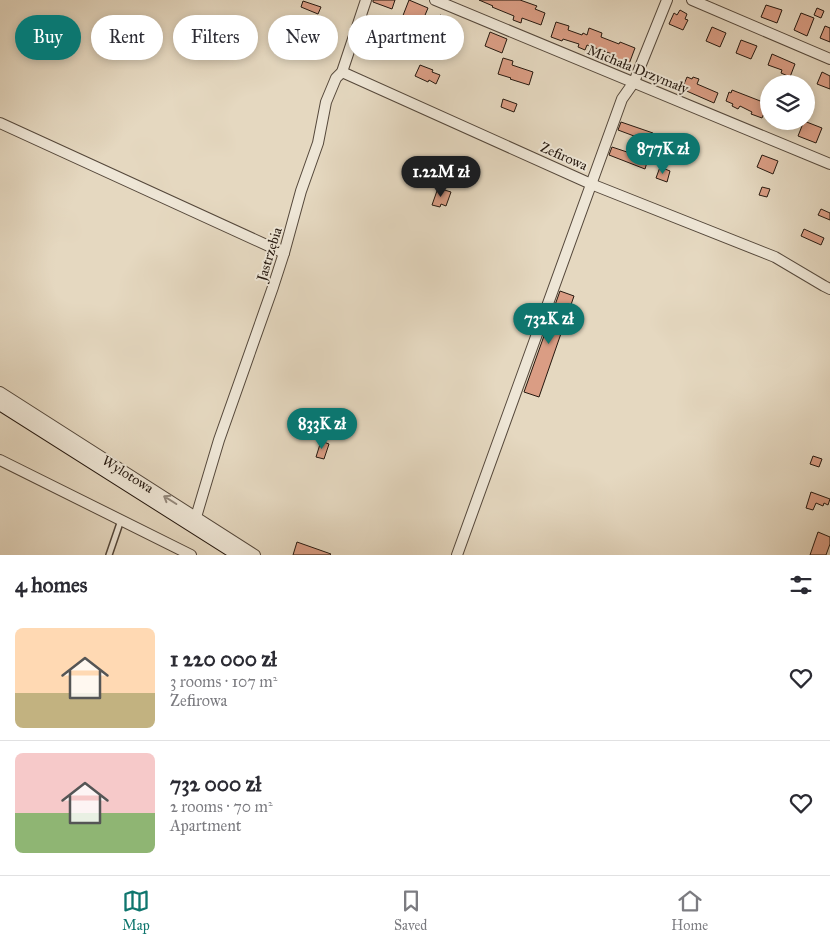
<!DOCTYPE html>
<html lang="en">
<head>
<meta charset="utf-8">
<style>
  body { margin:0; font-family:"IM FELL Great Primer",serif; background:#f2f2f3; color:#2b2b33; height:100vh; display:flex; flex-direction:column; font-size:19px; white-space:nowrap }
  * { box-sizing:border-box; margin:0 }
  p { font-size:16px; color:#7c7c81 }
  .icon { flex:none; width:28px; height:28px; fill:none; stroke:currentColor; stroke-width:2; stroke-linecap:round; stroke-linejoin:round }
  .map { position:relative; height:555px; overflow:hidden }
  .side { display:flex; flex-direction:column; background:#fff; flex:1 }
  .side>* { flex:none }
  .top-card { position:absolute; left:15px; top:15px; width:500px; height:45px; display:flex; gap:10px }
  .fabs { position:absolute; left:760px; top:75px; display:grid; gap:10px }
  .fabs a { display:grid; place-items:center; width:55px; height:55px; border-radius:50%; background:#fff; box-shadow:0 2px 8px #0003; font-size:25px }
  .price { position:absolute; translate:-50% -42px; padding:0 11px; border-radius:18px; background:#0f766e; color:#fff; font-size:16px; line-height:32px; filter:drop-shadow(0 1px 2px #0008) }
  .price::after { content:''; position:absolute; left:50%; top:30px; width:15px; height:11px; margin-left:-8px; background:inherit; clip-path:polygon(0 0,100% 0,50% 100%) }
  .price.selected { background:#222; color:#fff }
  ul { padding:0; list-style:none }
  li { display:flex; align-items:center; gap:15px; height:125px; padding:0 15px }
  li+li { border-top:1px solid #e1e1e2 }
  li span { display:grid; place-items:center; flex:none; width:140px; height:100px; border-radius:8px; color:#555 }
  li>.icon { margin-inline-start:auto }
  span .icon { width:60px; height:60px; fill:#fffc; stroke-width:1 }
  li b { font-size:21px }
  h2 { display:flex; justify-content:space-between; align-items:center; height:60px; padding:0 15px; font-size:21px }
  .pill { padding:0 18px; border-radius:22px; background:#fff; box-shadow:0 2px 8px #0003; font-size:18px; line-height:45px }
  .pill.selected { background:#0f766e; color:#fff }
  .menu { display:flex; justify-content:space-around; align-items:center; height:70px; border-top:1px solid #e1e1e2; background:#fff; font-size:14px; color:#7c7c81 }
  .menu a { display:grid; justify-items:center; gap:2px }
  .menu .selected { color:#0f766e }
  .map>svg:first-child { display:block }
</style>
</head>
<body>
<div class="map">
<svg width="830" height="555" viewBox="0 0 830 555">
  <rect width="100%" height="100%" fill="#e5d8c0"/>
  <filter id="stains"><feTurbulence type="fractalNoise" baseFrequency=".004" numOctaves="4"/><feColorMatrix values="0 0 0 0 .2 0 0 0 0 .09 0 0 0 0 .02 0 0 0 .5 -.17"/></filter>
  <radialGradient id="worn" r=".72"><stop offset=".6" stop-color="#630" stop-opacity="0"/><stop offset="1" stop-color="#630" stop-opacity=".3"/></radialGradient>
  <!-- building -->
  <g fill="#da9d84" stroke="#25180f">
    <path d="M373 0H395L392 9 373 2Z"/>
    <path d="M409 0 428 8 423 20 418 18 416 23 402 18Z"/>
    <path d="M479 0H520L537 6 535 9 545 13 541 25 522 18 521 23 513 20 514 16 492 7 493 6Z"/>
    <path d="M303 1 321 7 318 14 301 7Z"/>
    <path d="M766 5 782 10 777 23 761 17Z"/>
    <path d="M817 8 824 11 821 18 814 15Z"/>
    <path d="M680 10 687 14 685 19 688 20 683 30 669 24 674 13 677 15Z"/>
    <path d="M801 13 814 18 807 36 794 30Z"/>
    <path d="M440 15 456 21 451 34 435 28Z"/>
    <path d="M385 20 392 23 388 35 380 32Z"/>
    <path d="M556 22 569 26 568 30 582 35 583 33 587 35 589 28 602 33 601 37 619 44 620 42 635 48 629 64 614 59 615 55 587 45 585 50 578 47 579 44 563 39 562 41 551 37Z"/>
    <path d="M825 26 830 28V42L820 38Z"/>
    <path d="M712 27 726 33 720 47 706 41Z"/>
    <path d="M490 32 507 39 502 53 485 46Z"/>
    <path d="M741 40 757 46 751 59 736 53Z"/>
    <path d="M772 54 795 64 790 77 781 73 782 70 768 65Z"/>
    <path d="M503 58 513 61 512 65 533 72 529 85 510 79 511 78 498 74Z"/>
    <path d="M420 65 433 70 432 72 440 75 436 84 429 80 428 82 415 76Z"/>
    <path d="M822 72 830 76V89L817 84Z"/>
    <path d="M687 77 692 79 693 77 699 79 697 84 718 93 714 103 682 89Z"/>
    <path d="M732 90 768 104 762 118 751 114 752 112 740 106 738 109 732 106 733 104 726 101 729 92 731 93Z"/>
    <path d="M503 99 517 104 514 112 501 107Z"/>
    <path d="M804 121 822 128 816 143 798 136Z"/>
    <path d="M621 122 653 133 650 142 618 130Z"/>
    <path d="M612 147 648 159 645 169 609 155Z"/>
    <path d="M762 155 778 161 773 174 757 167Z"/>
    <path d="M660 167 670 171 667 182 656 178Z"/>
    <path d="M762 187 770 189 767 197 759 195Z"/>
    <path d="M438 188 451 192 446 206 441 204 440 207 432 205Z"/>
    <path d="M821 209 830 213V220L818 215Z"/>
    <path d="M804 229 824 238 821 245 801 236Z"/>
    <path d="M560 291 574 296 539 397 524 392Z"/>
    <path d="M321 441 329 444 324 459 316 457Z"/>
    <path d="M813 456 822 459 819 467 810 464Z"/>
    <path d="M811 492 830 499 828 505 824 503 823 506 816 503 813 510 806 508Z"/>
    <path d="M818 532 830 537V544L826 555H810Z"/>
    <path d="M297 542 331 554 330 555H293Z"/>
  </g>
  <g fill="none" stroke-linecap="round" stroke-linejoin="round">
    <!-- lane casing -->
    <g stroke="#55483b" stroke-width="8">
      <path id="lane" d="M109 555 121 520"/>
    </g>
    <!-- street casing -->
    <g stroke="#55483b" stroke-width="12">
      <g id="street">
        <path d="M435 0 830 164"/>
        <path d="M692 0 830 59"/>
        <path d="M342 72 591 184 775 257 824 286 830 289"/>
        <path d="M0 123 284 253"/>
        <path d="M0 392 255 555"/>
        <path d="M0 460 191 555"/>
        <path d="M196 517 219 440 273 287 284 253 301 191 318 143 326 102 336 78 342 72 366 0"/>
        <path d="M457 555 622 99 634 82 667 0"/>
      </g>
    </g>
    <!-- secondary casing -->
    <g stroke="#25180f" stroke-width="16">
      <path id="secondary" d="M0 403 240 555"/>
    </g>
    <!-- lane -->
    <use href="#lane" stroke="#eee6d6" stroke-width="5"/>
    <!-- street -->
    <use href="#street" stroke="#eee6d6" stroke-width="10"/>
    <!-- secondary -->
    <use href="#secondary" stroke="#eee6d6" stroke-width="14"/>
  </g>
  <!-- one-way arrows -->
  <defs><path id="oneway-shaft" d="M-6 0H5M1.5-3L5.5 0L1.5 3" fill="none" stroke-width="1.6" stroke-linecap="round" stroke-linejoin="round" transform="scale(1.25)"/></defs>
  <use stroke="#94897c" href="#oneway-shaft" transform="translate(170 500) rotate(-148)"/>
  <g text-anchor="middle" stroke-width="4" stroke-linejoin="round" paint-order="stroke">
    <!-- street labels -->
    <g font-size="14" fill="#25180f" stroke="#eee6d6">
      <text transform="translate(638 69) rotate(22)" y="5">Michała Drzymały</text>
      <text transform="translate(564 156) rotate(24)" y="5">Zefirowa</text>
      <text transform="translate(269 254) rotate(-73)" y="5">Jastrzębia</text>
      <text transform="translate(128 474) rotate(32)" y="5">Wylotowa</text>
    </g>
  </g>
  <rect width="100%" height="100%" filter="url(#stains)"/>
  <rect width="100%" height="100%" fill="url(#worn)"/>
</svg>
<div class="fabs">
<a><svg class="icon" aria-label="layers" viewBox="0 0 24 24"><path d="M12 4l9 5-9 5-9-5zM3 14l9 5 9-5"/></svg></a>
</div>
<b class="price" style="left:663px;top:175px">877K zł</b>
<b class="price selected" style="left:441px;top:198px">1.22M zł</b>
<b class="price" style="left:549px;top:345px">732K zł</b>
<b class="price" style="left:322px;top:450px">833K zł</b>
<div class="top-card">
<a class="pill selected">Buy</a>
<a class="pill">Rent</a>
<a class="pill">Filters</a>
<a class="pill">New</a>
<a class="pill">Apartment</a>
</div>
</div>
<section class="side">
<h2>4 homes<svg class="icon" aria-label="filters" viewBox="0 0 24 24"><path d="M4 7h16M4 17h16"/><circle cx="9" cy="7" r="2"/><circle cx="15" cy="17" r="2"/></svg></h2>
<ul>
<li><span style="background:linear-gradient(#ffd9b3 65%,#c2b280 0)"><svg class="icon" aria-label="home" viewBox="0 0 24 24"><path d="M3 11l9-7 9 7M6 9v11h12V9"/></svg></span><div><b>1 220 000 zł</b><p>3 rooms · 107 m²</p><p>Zefirowa</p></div><svg class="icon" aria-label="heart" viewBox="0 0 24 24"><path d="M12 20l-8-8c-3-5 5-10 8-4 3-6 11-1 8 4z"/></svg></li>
<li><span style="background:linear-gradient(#f6c9c9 60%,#8fb573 0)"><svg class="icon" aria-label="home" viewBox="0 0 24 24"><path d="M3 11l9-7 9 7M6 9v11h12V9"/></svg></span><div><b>732 000 zł</b><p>2 rooms · 70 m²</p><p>Apartment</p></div><svg class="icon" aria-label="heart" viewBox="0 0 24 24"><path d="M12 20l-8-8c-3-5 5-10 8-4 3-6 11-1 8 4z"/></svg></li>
</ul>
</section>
<nav class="menu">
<a class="selected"><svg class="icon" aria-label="map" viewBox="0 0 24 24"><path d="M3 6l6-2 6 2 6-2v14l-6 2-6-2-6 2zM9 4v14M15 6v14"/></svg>Map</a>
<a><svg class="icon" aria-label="saved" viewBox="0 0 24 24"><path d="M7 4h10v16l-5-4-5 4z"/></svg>Saved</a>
<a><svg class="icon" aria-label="home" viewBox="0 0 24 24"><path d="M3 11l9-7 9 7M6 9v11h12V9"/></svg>Home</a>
</nav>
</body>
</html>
